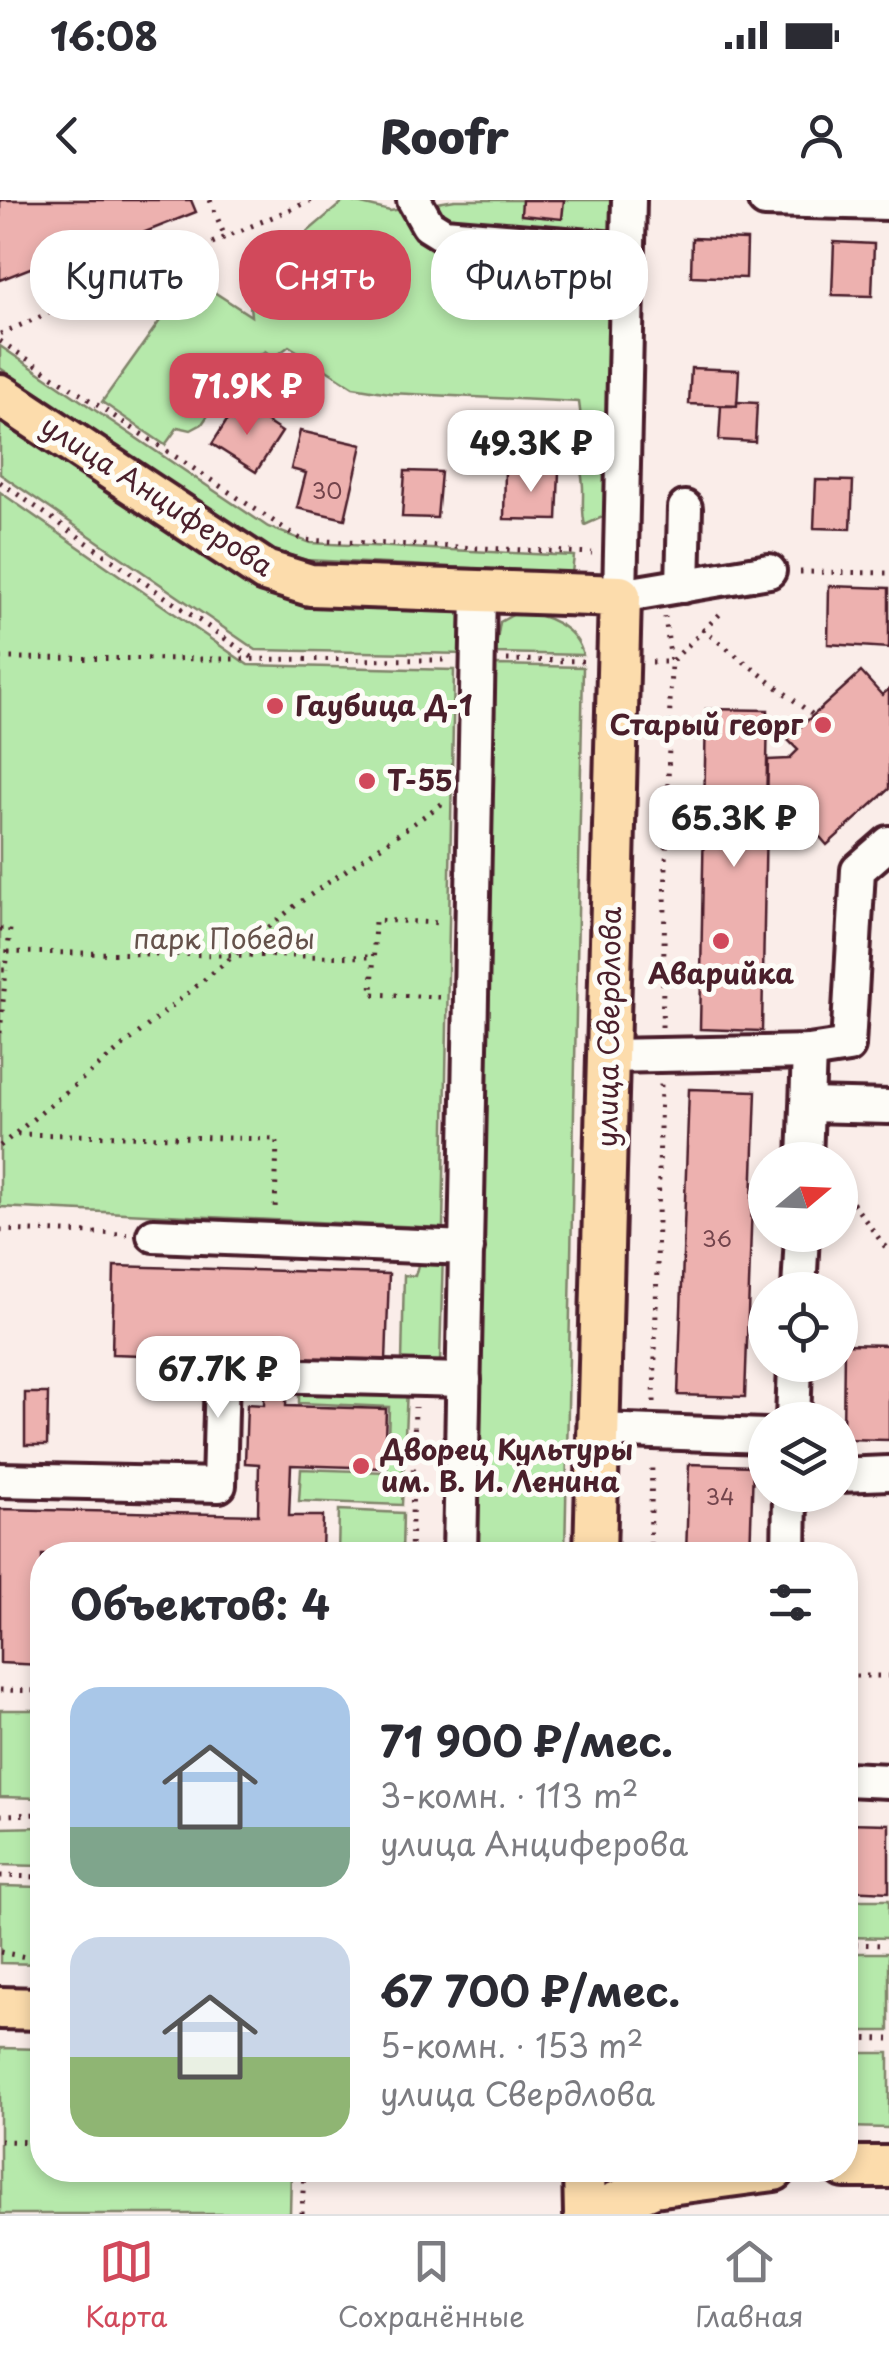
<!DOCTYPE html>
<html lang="ru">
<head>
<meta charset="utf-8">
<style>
  body { margin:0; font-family:"Playpen Sans",sans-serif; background:#f7f7f7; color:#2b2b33; height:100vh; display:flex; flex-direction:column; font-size:38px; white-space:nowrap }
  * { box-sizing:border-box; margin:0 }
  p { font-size:32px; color:#7c7c81 }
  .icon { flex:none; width:55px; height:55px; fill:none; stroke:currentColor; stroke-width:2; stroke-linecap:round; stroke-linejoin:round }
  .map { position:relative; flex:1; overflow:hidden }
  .details { position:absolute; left:30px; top:1342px; width:828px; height:640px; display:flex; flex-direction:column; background:#fff; border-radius:40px; box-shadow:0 5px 15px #0003 }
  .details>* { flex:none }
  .hud { position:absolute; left:30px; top:30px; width:830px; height:90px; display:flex; gap:20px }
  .needle { width:65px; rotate:71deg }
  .tools { position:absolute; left:748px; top:942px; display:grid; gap:20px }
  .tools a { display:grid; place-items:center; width:110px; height:110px; border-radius:50%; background:#fff; box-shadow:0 5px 15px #0003; font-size:50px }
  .price { position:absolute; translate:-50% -85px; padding:0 22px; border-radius:20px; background:#fff; color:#222; font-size:32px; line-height:65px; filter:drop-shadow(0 2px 5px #0008) }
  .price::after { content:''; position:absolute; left:50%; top:60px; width:30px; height:22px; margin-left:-15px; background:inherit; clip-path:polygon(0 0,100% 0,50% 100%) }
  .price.on { background:#d1495b; color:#fff }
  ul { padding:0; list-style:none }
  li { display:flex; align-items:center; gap:30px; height:250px; padding:0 40px }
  li span { display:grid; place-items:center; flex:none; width:280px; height:200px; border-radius:30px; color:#555 }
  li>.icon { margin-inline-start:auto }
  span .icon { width:120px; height:120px; fill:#fffc; stroke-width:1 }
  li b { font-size:42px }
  h2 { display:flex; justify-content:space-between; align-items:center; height:120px; padding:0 40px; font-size:42px }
  .pill { padding:0 35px; border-radius:40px; background:#fff; box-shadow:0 5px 15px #0003; font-size:35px; line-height:90px }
  .pill.on { background:#d1495b; color:#fff }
  .status { display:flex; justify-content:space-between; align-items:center; height:70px; padding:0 50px; background:#fff; direction:ltr }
  .status svg { height:28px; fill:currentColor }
  header { display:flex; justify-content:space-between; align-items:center; height:130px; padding:0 40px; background:#fff; font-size:45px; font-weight:800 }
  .tabs { display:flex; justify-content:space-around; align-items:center; height:140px; border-top:2px solid #e1e1e2; background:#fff; font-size:28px; color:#7c7c81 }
  .tabs a { display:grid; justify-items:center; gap:5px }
  .tabs .on { color:#d1495b }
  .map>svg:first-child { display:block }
</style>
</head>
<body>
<div class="status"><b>16:08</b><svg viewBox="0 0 49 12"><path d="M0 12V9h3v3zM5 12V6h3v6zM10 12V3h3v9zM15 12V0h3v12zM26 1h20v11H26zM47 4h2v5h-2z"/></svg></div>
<header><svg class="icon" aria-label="back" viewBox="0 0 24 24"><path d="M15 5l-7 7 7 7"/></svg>Roofr<svg class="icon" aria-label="person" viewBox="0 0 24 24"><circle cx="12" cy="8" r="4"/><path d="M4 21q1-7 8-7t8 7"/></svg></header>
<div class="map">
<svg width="889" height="2014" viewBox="0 0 889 2014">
  <rect width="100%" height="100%" fill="#faede9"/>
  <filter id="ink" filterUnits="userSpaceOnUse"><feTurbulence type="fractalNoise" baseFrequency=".01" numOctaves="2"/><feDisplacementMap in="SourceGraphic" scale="20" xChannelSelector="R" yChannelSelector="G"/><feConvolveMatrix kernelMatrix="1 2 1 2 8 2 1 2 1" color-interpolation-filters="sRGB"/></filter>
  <g filter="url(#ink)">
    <!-- green -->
    <g fill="#b6e9ab" stroke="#80846b" stroke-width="2.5">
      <path d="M345 0 390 11 455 0H621L609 72 614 90 618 212 602 246 603 267 616 294 604 302 607 315 585 325C580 306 586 291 581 272L587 266 579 202 390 193 353 187 289 146 274 158 265 151 237 173 202 224 191 230 178 227 165 245 102 202 191 77 251 116 248 83 282 76 306 33Z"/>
      <path d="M0 146 268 327 310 343 574 356 572 373 306 360 266 348 0 168Z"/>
      <path d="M0 216 265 391 453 408 466 420 467 454 256 450 0 274Z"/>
      <path d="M0 292 248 465 454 470 443 1028 0 1007Z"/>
      <path d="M518 412C545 414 576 426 583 455L495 453 500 422Z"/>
      <path d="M495 465 583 467 565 1355H477Z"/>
      <path d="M422 1051H443L440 1162H402L404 1075 415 1076Z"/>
      <path d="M299 1184 407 1188 402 1305 299 1301 301 1269 387 1272 389 1207 299 1203Z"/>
      <path d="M339 1310 403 1313 402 1355H338Z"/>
      <path d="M0 1510H42V1598L0 1597Z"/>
      <path d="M42 1627V1666L0 1665V1628Z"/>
      <path d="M0 1686 42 1687V1764L0 1763Z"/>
      <path d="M845 1700H889V1738L845 1737Z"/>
      <rect x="845" y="1753" width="44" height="78"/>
      <path d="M0 1848 42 1849V1970H291L290 2014H0Z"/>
      <path d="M845 1853H889V1928L845 1927Z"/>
    </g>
    <!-- building -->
    <g fill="#edb1af" stroke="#4a1f2b" stroke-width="2.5">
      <path d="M0 0H191L196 12 41 73 38 65 0 80Z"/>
      <path d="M522 0H564L562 19 521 15Z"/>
      <path d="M692 38 747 40 746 78 691 76Z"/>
      <path d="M834 42 874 44 872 96 832 95Z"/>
      <path d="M691 168 739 170 737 206 689 204Z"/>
      <path d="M737 202 757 203 755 242 719 240 721 206H737Z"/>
      <path d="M238 203 282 232 256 272 212 244Z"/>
      <path d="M300 231 362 245 345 319 297 308 306 273 291 269Z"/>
      <path d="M505 269 559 271 557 320 504 319Z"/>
      <path d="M405 271 441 272 437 318 402 317Z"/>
      <path d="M816 280 853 281 851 329 814 328Z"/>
      <path d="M829 386 889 388V448L828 444Z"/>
      <path d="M861 472 882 495 889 489V589L827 645 795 608 767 609 768 560 789 559 798 550 787 539Z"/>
      <path d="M706 509 768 510 762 831 700 829Z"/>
      <path d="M689 889 756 891 745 1197 678 1195Z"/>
      <path d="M114 1066 389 1074 386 1162 287 1159 286 1206 386 1209 384 1268 291 1265 289 1316H323L322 1355H42V1465L0 1463V1309L258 1315 259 1264 245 1263 247 1204 264 1205 265 1159 112 1154Z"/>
      <path d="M844 1144 889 1145V1240L843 1239Z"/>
      <path d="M25 1193H48L47 1245H25Z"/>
      <path d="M689 1264 753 1266 750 1355H686Z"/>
      <path d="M845 1623 889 1624V1692L845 1690Z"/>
    </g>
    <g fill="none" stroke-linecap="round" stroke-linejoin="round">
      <!-- minor casing -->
      <g stroke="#4a1f2b" stroke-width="40">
        <g id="minor">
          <path d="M414 0 428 25 444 35 627 50"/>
          <path d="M629 0 620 396 769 371"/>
          <path d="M765 0 889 3"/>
          <path d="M683 386 685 308"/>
          <path d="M608 856 809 852 848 846 858 670 889 643"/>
          <path d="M808 905 889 907"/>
          <path d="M805 960 809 852"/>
          <path d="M154 1035 467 1048"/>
          <path d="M799 1090 802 1035"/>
          <path d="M793 1220 795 1165"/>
          <path d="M598 1230 765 1236"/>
          <path d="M840 1275 889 1273"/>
          <path d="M0 1280 219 1285 222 1174 464 1180"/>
          <path d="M460 1355 479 391"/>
          <path d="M789 1355 790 1295"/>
          <path d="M845 1579 889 1581"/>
        </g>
      </g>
      <!-- major casing -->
      <g stroke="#4a1f2b" stroke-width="48">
        <g id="major">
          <path d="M0 195 265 371 310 385 620 396 595 1355"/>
          <path d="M0 1808 42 1809"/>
          <path d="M845 1967H889"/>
          <path d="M584 1970 585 2014"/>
          <path d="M590 2014 654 1986 774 1970"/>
        </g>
      </g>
      <!-- path -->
      <g stroke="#4a1f2b" stroke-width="5" stroke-dasharray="2.5 8" stroke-linecap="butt">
        <path d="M210 0 225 37"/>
        <path d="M0 134 312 0"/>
        <path d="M0 141 302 340 592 353"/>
        <path d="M0 282 253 458"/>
        <path d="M800 372 889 373"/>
        <path d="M702 429 813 515"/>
        <path d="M0 458 446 460"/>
        <path d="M507 460 586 461"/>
        <path d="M652 462H671L665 417"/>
        <path d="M0 729H10L6 770H0"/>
        <path d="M8 752 372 757"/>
        <path d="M439 797 372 794 375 720 442 723"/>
        <path d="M662 827 671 462 723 411"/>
        <path d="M0 833 6 770"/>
        <path d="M17 934 277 939 275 1012"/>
        <path d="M0 946 296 705 443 603"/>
        <path d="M840 986 889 1052"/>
        <path d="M0 1030 127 1034"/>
        <path d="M654 1202 661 883"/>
        <path d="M411 1355 415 1207"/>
        <path d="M650 1355 652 1263"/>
        <path d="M845 1476H889"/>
        <path d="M0 1490 42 1491"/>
        <path d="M0 1615 42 1614"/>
        <path d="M0 1676 42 1677"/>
        <path d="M845 1744 889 1745"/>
        <path d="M0 1752 42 1760"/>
        <path d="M845 1838 889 1839"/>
        <path d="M0 1941 42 1942"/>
        <path d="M302 2014 304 1970"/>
      </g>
      <!-- minor -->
      <use href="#minor" stroke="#fdfcf7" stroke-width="32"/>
      <!-- major -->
      <use href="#major" stroke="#fcdcac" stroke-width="40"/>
    </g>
  </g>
  <!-- markers -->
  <g fill="#d1495b" stroke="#fdfcf7" stroke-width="4">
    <circle cx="275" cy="506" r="10"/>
    <circle cx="823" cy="525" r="10"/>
    <circle cx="367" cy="581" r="10"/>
    <circle cx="721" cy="741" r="10"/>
    <circle cx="361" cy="1266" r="10"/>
  </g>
  <g text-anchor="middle" stroke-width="10" stroke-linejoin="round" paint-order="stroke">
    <!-- number labels -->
    <g font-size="22" fill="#73444c">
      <text x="327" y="299">30</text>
      <text x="717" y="1047">36</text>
      <text x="720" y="1305">34</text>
    </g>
    <!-- street labels -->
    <g font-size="28" fill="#4a1f2b" stroke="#fdfcf7">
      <text transform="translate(157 296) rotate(33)" y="10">улица Анциферова</text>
      <text transform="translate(609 827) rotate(-89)" y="10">улица Свердлова</text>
    </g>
    <!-- poi labels -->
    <g font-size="28" font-weight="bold" fill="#4a1f2b" stroke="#fdfcf7" text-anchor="start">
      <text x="295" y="516">Гаубица Д-1</text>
      <text x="803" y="535" text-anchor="end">Старый георг</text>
      <text x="387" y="591">Т-55</text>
      <text x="721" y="784" text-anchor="middle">Аварийка</text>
      <text x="381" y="1260">Дворец Культуры<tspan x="381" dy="32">им. В. И. Ленина</tspan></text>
    </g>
    <!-- park labels -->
    <g font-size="28" fill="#65524b" stroke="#fdfcf7">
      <text x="224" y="749">парк Победы</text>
    </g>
  </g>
</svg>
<div class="tools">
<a><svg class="needle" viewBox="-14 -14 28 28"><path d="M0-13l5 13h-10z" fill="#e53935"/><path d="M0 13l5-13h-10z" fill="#7c7c81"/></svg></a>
<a><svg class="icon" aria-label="locate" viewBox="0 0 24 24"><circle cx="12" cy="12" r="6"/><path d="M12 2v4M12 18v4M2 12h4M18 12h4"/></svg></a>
<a><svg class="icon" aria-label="layers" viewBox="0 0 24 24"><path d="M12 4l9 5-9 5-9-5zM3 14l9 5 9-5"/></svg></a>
</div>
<b class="price on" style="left:247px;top:238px">71.9K ₽</b>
<b class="price" style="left:531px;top:295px">49.3K ₽</b>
<b class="price" style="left:734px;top:670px">65.3K ₽</b>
<b class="price" style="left:218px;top:1221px">67.7K ₽</b>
<div class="hud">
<a class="pill">Купить</a>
<a class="pill on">Снять</a>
<a class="pill">Фильтры</a>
</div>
<section class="details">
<h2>Объектов: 4<svg class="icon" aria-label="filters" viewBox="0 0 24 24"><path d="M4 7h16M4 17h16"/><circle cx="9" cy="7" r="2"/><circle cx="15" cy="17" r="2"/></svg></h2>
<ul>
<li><span style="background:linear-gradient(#a9c7e8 70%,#7fa58c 0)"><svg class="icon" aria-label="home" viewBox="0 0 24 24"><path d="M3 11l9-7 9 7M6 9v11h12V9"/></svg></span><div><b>71 900 ₽/мес.</b><p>3-комн. · 113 m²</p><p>улица Анциферова</p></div></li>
<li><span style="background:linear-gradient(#c9d6e8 60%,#8fb573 0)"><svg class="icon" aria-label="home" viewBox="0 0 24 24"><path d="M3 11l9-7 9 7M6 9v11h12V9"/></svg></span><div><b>67 700 ₽/мес.</b><p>5-комн. · 153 m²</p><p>улица Свердлова</p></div></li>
</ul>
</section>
</div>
<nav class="tabs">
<a class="on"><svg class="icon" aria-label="map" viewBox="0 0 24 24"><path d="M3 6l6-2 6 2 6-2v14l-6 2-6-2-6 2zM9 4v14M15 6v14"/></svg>Карта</a>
<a><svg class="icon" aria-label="saved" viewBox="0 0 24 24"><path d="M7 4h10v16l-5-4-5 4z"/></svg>Сохранённые</a>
<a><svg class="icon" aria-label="home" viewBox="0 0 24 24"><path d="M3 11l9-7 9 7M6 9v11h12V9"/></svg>Главная</a>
</nav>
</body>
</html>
